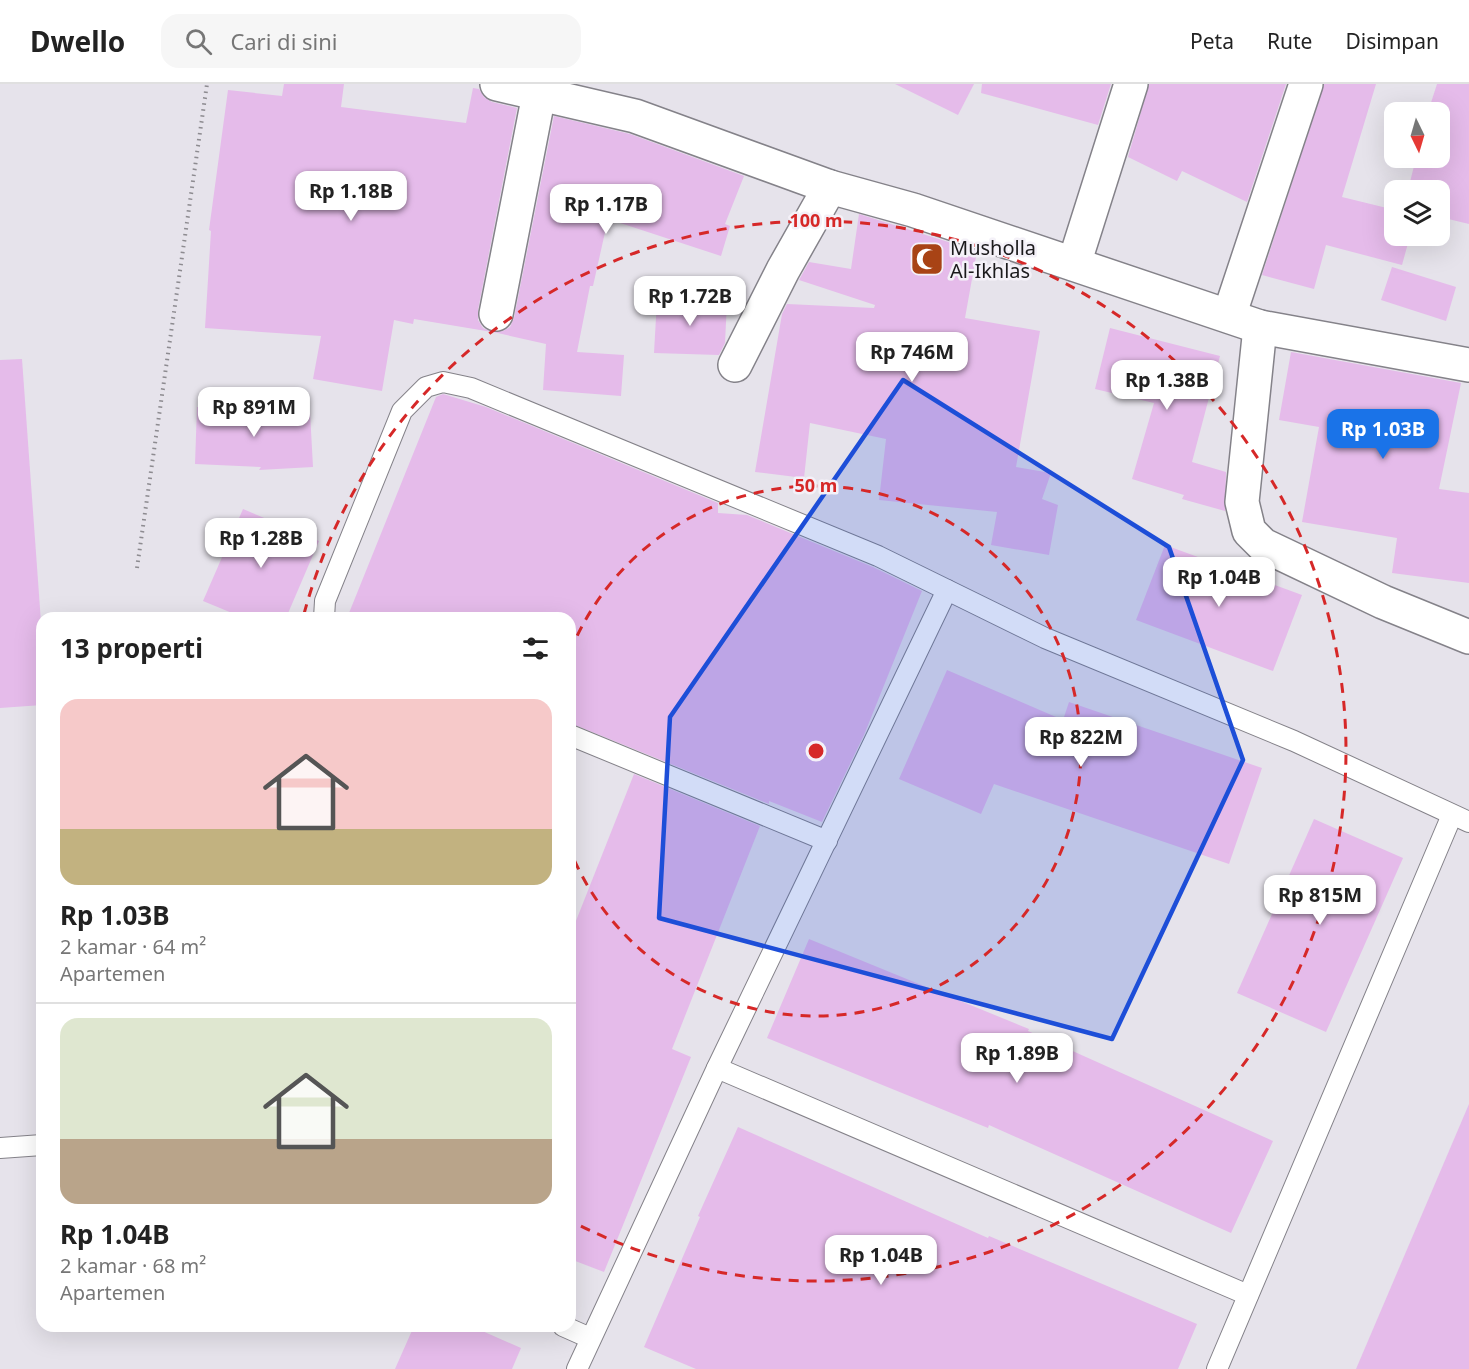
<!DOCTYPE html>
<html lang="id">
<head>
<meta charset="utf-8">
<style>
  body { margin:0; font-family:"Noto Sans",sans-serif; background:#f6f6f6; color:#222; height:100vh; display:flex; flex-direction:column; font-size:22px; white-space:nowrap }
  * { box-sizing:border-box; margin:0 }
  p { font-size:20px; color:#767676 }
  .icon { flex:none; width:33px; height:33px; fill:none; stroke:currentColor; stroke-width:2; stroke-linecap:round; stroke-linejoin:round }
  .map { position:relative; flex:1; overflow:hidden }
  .drawer { position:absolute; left:36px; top:528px; width:540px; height:720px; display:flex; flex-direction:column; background:#fff; border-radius:18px; box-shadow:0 6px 24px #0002 }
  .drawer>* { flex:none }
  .needle { width:39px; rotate:175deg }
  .fabs { position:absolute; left:1384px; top:18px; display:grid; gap:12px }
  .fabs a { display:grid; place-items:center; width:66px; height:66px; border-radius:12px; background:#fff; box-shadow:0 6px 24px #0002; font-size:30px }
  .price { position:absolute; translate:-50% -51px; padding:0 14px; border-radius:12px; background:#fff; color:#222; font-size:20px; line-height:39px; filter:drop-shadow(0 2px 3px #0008) }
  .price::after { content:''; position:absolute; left:50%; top:36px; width:18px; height:14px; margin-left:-9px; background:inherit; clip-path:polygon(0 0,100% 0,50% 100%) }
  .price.active { background:#1a73e8; color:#fff }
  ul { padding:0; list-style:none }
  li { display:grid; align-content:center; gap:12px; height:318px; padding:0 24px }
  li+li { border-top:2px solid #e0e0e0 }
  li span { display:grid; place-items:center; height:186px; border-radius:18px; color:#555 }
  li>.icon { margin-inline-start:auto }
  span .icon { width:108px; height:108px; fill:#fffc; stroke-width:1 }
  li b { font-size:26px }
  h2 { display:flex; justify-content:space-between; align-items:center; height:72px; padding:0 24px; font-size:26px }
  header { display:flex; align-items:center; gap:36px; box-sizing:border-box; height:84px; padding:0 30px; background:#fff; border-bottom:2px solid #e0e0e0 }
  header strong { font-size:28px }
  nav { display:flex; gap:33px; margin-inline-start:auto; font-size:21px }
  .search { width:420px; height:54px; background:#f6f6f6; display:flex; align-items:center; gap:15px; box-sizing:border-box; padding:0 21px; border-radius:18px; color:#767676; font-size:22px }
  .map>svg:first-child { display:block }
</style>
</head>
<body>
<header>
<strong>Dwello</strong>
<div class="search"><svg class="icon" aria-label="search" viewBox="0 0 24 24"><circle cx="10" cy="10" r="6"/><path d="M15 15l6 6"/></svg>Cari di sini</div>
<nav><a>Peta</a><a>Rute</a><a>Disimpan</a></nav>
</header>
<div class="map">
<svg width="1469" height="1285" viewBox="0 0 1469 1285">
  <rect width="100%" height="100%" fill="#e6e3eb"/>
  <!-- building -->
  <g fill="#e5bbea">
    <path d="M284 0H344L341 23 466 39 473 4 479 5 484 13 492 18 517 24 478 226V236L483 244 492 248 414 235 413 240 394 236 382 307 313 295 321 252 205 244 211 147 209 146 228 6 282 12Z"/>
    <path d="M895 0H974L958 31Z"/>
    <path d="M982 0H1111L1098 41 981 9Z"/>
    <path d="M1149 0H1286L1247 118 1182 87 1177 97 1128 73Z"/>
    <path d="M1324 0H1376L1342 113 1395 126V152H1410L1402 181 1326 161 1314 205 1262 191Z"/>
    <path d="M1437 0H1469V140L1440 133V106H1408L1416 74H1440V28H1428Z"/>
    <path d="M554 32 630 50 744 92 725 140 730 142 721 172 608 135 593 202H590L577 268 624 271 621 312 543 306 546 260 493 248 503 247 510 243 514 234Z"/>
    <path d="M859 130 977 167 965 234 1040 247 1016 383 1051 389 1042 415 1058 421 1049 471 991 461 997 428 879 416 886 355 810 339 804 394 755 388 782 230 787 220 874 224 875 221 799 196 809 178 851 185Z"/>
    <path d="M1392 183 1456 203 1446 237 1381 216Z"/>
    <path d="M657 216 727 218 725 259 719 271 654 269Z"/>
    <path d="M1110 244 1220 272 1192 378 1226 388 1225 427 1182 415 1184 411 1132 395 1154 319 1095 305Z"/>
    <path d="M1291 268 1461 299 1439 405 1469 409V499L1392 489 1397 454 1302 438 1319 343 1279 336Z"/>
    <path d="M22 275 42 552V621L0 624V276Z"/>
    <path d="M443 310 486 323 718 419V429L747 431 873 483 922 507 864 651 822 738 769 717V720L570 639V534H347L436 313Z"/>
    <path d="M197 323 310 328 313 383 259 386 261 383 195 380Z"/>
    <path d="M243 425 319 457 286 534H244L203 517Z"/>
    <path d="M1165 461 1302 511 1273 587 1136 536Z"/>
    <path d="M947 586 1063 636 1069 618 1262 684 1229 780 994 700 981 730 899 695Z"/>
    <path d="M634 690 760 742 672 965 691 973 604 1188 570 1175V852Z"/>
    <path d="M1314 735 1403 774 1326 948 1237 909Z"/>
    <path d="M809 855 1029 945 1028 947 1273 1057 1231 1149 989 1041 988 1044 767 954Z"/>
    <path d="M1469 1020V1285H1356Z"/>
    <path d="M738 1043 988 1154 989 1152 1197 1240 1178 1285H696L644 1263 700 1133 698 1132Z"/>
    <path d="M414 1242H471L521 1264 512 1285H395Z"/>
  </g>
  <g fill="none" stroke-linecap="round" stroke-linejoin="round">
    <!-- lane casing -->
    <g stroke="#848289" stroke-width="22">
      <g id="lane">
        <path d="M324 534 325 517 402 327 426 303 443 298 471 304 878 472 1045 554 1294 657 1469 738"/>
        <path d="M570 651 827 757"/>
        <path d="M717 984 1248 1211"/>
        <path d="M0 1064 42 1061"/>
        <path d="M563 1242 590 1254"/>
        <path d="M577 1285 717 984 947 506"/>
        <path d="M1217 1285 1452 731"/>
      </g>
    </g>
    <!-- street casing -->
    <g stroke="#848289" stroke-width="36">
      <g id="street">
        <path d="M497 0 635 32 830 103 913 126 1260 243 1469 281"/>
        <path d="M1074 180 1131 0"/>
        <path d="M496 230 541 0"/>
        <path d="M1229 232 1306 0"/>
        <path d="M1260 243 1242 418 1249 447 1263 461 1383 518 1469 553"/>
        <path d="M735 281 783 186 830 103"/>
      </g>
    </g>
    <!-- path -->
    <path stroke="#8d8b90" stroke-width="4" stroke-dasharray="1.5 4.5" stroke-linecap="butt" d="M137 484 207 0"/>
    <!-- lane -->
    <use href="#lane" stroke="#fff" stroke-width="20"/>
    <!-- street -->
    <use href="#street" stroke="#fff" stroke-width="33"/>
  </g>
  <!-- marked area -->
  <path fill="#1d4ed8" fill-opacity="0.2" stroke="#1d4ed8" stroke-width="4.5" stroke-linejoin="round" d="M903 296 1169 463 1243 676 1112 955 659 834 670 633Z"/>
  <!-- distance rings -->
  <g fill="none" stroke="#d62828" stroke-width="3" stroke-dasharray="10 8">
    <path d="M570 568A265 265 0 1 1 570 766"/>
    <path d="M304 530A530 530 0 1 1 571 1137"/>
  </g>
  <!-- icons -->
  <defs>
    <g id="mosque-square" transform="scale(1.725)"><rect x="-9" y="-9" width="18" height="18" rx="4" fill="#a84315" stroke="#f4f1f8"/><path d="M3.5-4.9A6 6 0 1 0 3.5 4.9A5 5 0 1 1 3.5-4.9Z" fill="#fff"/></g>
  </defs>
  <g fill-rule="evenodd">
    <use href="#mosque-square" x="927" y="175"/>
  </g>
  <g text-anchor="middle" stroke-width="5" stroke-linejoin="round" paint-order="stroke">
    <!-- poi labels -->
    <g font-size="20" fill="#1b1a1c" stroke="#f4f1f8" text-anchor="start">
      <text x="950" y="171">Musholla<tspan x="950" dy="23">Al-Ikhlas</tspan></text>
    </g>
  </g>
  <circle cx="816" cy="667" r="9" fill="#d62828" stroke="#f4f1f8" stroke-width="3"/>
  <g font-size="18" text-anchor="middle" font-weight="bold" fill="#d62828" stroke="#f4f1f8" stroke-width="5" stroke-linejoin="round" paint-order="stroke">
    <text x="816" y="143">100 m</text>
    <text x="816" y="408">50 m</text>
  </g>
</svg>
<div class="fabs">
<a><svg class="needle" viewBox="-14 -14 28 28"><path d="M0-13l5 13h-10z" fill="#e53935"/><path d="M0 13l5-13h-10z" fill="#767676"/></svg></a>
<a><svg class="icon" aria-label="layers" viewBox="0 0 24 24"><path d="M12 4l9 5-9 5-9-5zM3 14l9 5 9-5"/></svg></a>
</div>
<b class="price" style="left:351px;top:138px">Rp 1.18B</b>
<b class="price" style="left:606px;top:151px">Rp 1.17B</b>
<b class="price" style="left:690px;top:243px">Rp 1.72B</b>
<b class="price" style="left:912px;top:299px">Rp 746M</b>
<b class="price" style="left:1167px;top:327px">Rp 1.38B</b>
<b class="price" style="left:254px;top:354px">Rp 891M</b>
<b class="price active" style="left:1383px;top:376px">Rp 1.03B</b>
<b class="price" style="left:261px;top:485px">Rp 1.28B</b>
<b class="price" style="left:1219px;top:524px">Rp 1.04B</b>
<b class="price" style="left:1081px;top:684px">Rp 822M</b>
<b class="price" style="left:1320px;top:842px">Rp 815M</b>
<b class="price" style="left:1017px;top:1000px">Rp 1.89B</b>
<b class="price" style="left:881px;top:1202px">Rp 1.04B</b>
<section class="drawer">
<h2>13 properti<svg class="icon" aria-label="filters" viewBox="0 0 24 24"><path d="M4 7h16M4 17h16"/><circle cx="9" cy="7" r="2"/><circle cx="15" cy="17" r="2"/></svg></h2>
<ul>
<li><span style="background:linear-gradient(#f6c9c9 70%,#c2b280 0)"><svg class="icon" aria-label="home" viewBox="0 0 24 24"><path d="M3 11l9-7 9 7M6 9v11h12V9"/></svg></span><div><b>Rp 1.03B</b><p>2 kamar · 64 m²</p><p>Apartemen</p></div></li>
<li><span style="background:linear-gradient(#dfe7d0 65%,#b9a48a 0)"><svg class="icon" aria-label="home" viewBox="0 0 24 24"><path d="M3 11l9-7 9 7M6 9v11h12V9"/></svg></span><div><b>Rp 1.04B</b><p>2 kamar · 68 m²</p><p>Apartemen</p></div></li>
</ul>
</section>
</div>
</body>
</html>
